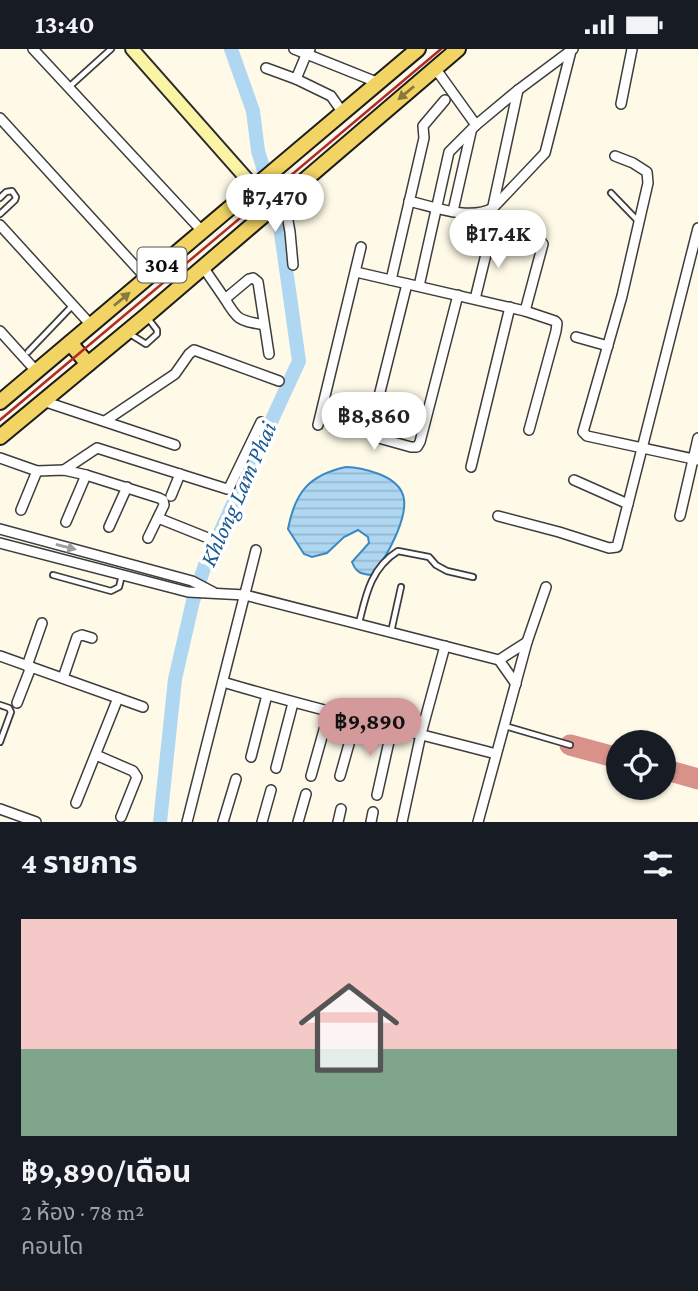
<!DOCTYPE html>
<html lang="th">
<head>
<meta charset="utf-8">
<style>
  body { margin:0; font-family:"Crimson Pro","Noto Sans Thai",serif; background:#242831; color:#f1f3f6; height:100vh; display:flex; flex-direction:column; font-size:26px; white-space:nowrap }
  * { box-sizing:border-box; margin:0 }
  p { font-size:23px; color:#9ea1a6 }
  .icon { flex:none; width:38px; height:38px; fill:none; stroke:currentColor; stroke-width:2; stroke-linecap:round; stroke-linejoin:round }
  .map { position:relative; height:773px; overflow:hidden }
  .panel { display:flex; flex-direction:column; background:#171b24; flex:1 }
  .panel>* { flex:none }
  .fabs { position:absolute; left:606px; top:681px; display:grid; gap:14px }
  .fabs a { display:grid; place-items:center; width:70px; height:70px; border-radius:50%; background:#171b24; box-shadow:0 2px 5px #0004; font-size:35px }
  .price { position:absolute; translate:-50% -60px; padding:0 16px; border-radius:24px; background:#fff; color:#222; font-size:23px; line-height:46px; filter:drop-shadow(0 2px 4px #0008) }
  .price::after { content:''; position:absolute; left:50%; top:42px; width:21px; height:16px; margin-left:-10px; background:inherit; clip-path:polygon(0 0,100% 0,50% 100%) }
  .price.current { background:#d4999b; color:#111 }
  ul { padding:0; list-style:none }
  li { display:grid; align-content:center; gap:14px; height:371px; padding:0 21px }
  li span { display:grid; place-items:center; height:217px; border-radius:0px; color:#555 }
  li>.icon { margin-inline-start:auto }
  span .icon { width:126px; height:126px; fill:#fffc; stroke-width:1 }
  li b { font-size:30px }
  h2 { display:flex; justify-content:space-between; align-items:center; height:84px; padding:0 21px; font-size:30px }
  .status { display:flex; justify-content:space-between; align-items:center; height:49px; padding:0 35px; background:#171b24; direction:ltr }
  .status svg { height:19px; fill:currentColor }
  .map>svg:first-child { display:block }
</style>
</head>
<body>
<div class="status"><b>13:40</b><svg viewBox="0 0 49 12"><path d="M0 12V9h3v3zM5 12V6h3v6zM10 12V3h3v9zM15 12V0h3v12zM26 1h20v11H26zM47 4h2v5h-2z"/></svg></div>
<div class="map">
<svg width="698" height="773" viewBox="0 0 698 773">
  <defs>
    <pattern id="water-rules" width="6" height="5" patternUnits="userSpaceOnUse" patternTransform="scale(1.75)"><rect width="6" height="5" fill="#afd7f2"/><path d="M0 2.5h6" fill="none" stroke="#95b7ce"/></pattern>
  </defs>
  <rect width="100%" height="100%" fill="#fefae7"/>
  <!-- water -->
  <path fill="url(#water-rules)" stroke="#3a89c5" stroke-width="2" d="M346 418C358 418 368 421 379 425 410 437 408 457 397 484 389 502 384 511 371 526 360 525 356 523 352 513L369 494 368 488 358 481 344 488 327 504 312 508 304 505 288 480C295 443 309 426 346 418Z"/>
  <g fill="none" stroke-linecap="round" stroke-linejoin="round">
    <!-- river -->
    <path stroke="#afd7f2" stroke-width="14" d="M160 773 175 630 193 552 205 516 299 312 279 170 258 102 253 62 231 0"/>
    <!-- taxiway -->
    <g stroke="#d8928a" stroke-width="21">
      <path d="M570 696 618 709"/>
      <path d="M663 720 698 730"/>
    </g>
    <!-- lane casing -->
    <g stroke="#3d3d3d" stroke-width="8">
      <g id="lane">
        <path d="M69 38 111 0"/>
        <path d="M611 144 638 172"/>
        <path d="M0 149 6 143 12 142 16 148 15 151 0 165"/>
        <path d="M130 285 146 295 157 285V281L147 268"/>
        <path d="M28 303 72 257"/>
        <path d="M53 526 111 542 119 538 122 526"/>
        <path d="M359 574C366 545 371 519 398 502L429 508 436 516 447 522 473 528"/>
        <path d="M391 583 401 538"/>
        <path d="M0 656 9 659 11 663 0 693"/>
        <path d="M505 677 570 696"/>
      </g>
    </g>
    <!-- street casing -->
    <g stroke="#3d3d3d" stroke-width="12">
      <g id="street">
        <path d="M33 0 202 182"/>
        <path d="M294 0 379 34"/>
        <path d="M266 19 296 30 306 6 310 0"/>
        <path d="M435 19 476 76"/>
        <path d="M296 30 331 47 343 64"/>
        <path d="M621 55 632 0"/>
        <path d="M0 69 146 229"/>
        <path d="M615 107 633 114 647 123 648 134 622 247 583 383 587 387 698 411"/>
        <path d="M284 149 290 183 293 216"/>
        <path d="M409 152C434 158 470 172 493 159L545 104 571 2"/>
        <path d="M493 157 518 41"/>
        <path d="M453 162 471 83"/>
        <path d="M0 176 91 276"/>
        <path d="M203 218 225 250 249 230 253 229 258 233 269 305"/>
        <path d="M356 223 525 262 555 272 557 274 556 282 529 381"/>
        <path d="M391 231 424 89 423 77 445 51"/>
        <path d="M407 235 370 383 375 388 411 398H417L420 393 458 246"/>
        <path d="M419 237 449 103 476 76 518 41 573 0"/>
        <path d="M225 250C238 272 239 271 264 276"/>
        <path d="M475 250 491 185 495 181 540 191 543 195 525 262"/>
        <path d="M0 282 37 323"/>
        <path d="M576 288 608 297"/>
        <path d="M43 352 175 396"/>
        <path d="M105 372 175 325 189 305 194 301 279 332"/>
        <path d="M318 376 361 198"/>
        <path d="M0 409 37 422 64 421 86 426 159 449 163 451 164 456 148 489"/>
        <path d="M471 418 510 258"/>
        <path d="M64 421 97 399 227 440 230 437 261 373"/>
        <path d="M574 431 628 455"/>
        <path d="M171 447 180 425"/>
        <path d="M21 461 37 422"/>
        <path d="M498 467 559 483 609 499 617 498 698 179"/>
        <path d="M680 467 698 389"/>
        <path d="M158 469 208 489"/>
        <path d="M66 473 86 426"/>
        <path d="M109 478 127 438"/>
        <path d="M0 480 192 532 213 543"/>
        <path d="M0 494 188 543 245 546 499 611 527 593"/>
        <path d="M0 607 143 658"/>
        <path d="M499 611 516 635"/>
        <path d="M27 617 42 574"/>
        <path d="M63 629 77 588 82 586 92 589"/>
        <path d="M223 633C313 660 405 681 496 705"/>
        <path d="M17 654 31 618"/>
        <path d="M96 706 133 722 137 728 121 768"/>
        <path d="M251 708 267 646"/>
        <path d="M276 719 293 654"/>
        <path d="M311 727 329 663"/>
        <path d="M340 727 356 670"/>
        <path d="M377 746 392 679"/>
        <path d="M76 754 118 649"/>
        <path d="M0 760 36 773"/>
        <path d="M187 773 256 501"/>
        <path d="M223 773 236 730"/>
        <path d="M262 773 271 741"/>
        <path d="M298 773 306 745"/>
        <path d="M338 773 341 760"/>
        <path d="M371 773 373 763"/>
        <path d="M402 773 421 685 445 597"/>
        <path d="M478 773 527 593 546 538"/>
      </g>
    </g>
    <!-- secondary casing -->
    <g stroke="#2c2c2c" stroke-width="16">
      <path id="secondary" d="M132 0 254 138"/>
    </g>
    <!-- primary casing -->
    <g stroke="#1b1b1b" stroke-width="18">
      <g id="primary">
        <path d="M70 294 88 315"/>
        <path d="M0 353 418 0"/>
        <path d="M0 388 146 267 458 0"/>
      </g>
    </g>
    <!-- lane -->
    <use href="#lane" stroke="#fff" stroke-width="4.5"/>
    <!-- street -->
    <use href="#street" stroke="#fff" stroke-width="9"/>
    <!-- secondary -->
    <use href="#secondary" stroke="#fbf4a5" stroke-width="12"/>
    <!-- primary -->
    <use href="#primary" stroke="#f1d464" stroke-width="14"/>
    <!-- rail -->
    <path stroke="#b12a2c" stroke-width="2.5" d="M0 371 441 0"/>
  </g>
  <!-- one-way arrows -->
  <defs><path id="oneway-solid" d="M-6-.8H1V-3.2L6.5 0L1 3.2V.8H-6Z" transform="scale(1.75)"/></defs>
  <g fill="#89793c">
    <use href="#oneway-solid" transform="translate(406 44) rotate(140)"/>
    <use href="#oneway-solid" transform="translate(122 250) rotate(-40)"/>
  </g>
  <use fill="#9d9d9d" href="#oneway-solid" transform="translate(66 498) rotate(14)"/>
  <g text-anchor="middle" stroke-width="7" stroke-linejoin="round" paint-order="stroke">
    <!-- shield labels -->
    <rect fill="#fff" stroke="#545454" stroke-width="2" x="137.5" y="198.5" width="49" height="35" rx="5"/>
    <g font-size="21" font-weight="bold" fill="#0a0a0a">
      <text x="162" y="223">304</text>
    </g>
    <!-- water labels -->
    <g font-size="24" font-style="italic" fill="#1b5b93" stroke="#fff">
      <text transform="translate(238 445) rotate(-66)" y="8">Khlong Lam Phai</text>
    </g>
  </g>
</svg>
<div class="fabs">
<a><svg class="icon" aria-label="locate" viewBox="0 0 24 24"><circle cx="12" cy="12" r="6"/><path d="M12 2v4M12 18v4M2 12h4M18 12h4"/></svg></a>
</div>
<b class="price" style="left:275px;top:185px">฿7,470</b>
<b class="price" style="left:498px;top:221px">฿17.4K</b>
<b class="price" style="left:374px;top:403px">฿8,860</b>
<b class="price current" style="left:370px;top:709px">฿9,890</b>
</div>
<section class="panel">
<h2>4 รายการ<svg class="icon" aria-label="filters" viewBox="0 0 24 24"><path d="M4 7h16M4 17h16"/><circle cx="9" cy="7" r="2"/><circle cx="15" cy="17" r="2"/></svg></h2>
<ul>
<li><span style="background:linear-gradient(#f6c9c9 60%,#7fa58c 0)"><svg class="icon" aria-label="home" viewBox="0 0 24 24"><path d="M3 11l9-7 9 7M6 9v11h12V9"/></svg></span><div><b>฿9,890/เดือน</b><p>2 ห้อง · 78 m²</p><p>คอนโด</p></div></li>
</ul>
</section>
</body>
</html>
